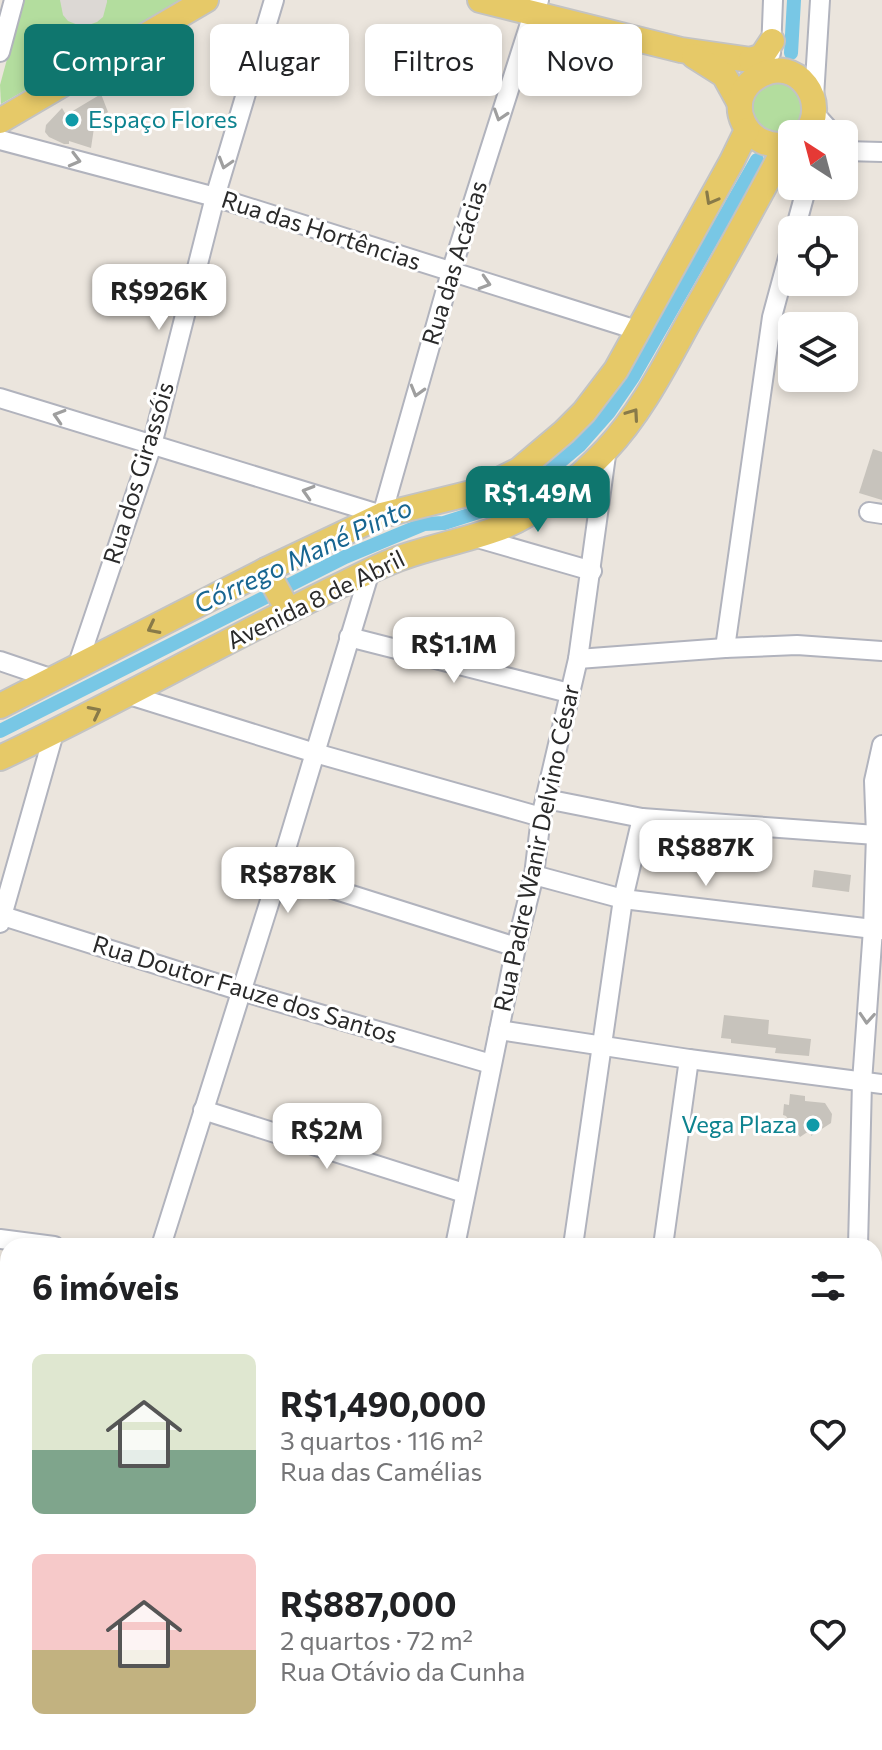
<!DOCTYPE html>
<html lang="pt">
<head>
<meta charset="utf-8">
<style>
  body { margin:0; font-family:Commissioner,sans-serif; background:#f6f6f6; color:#202124; height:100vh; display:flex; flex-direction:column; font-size:30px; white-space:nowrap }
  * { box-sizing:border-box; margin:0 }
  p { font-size:26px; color:#757577 }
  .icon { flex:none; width:44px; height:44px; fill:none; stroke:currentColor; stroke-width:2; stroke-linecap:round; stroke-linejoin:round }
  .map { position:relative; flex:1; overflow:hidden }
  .drawer { position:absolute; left:0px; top:1238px; width:882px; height:512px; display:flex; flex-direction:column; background:#fff; border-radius:24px 24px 0 0; box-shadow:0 4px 12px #0003 }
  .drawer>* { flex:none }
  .top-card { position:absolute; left:24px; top:24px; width:834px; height:72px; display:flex; gap:16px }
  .needle { width:52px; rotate:324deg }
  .fabs { position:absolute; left:778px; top:120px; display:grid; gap:16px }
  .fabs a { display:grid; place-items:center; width:80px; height:80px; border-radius:12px; background:#fff; box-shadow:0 4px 12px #0003; font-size:40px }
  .price { position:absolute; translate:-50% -68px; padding:0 18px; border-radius:16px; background:#fff; color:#222; font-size:26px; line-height:52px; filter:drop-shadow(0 2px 4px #0008) }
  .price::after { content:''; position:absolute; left:50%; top:48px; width:24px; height:18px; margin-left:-12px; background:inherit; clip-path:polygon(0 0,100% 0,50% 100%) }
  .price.selected { background:#0f766e; color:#fff }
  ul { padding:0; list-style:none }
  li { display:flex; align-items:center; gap:24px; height:200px; padding:0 32px }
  li span { display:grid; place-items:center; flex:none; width:224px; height:160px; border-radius:12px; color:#555 }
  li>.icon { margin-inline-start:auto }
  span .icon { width:96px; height:96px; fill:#fffc; stroke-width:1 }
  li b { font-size:34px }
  h2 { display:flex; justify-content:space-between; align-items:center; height:96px; padding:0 32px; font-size:34px }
  .tag { padding:0 28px; border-radius:12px; background:#fff; box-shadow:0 4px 12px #0003; font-size:28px; line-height:72px }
  .tag.selected { background:#0f766e; color:#fff }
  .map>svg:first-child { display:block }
</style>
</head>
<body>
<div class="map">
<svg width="882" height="1750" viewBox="0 0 882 1750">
  <rect width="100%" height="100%" fill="#ebe5dd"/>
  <!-- green -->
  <g fill="#b3dd9e">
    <path d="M23 0H183L1 104 0 85Z"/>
    <circle cx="777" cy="108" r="26"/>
  </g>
  <!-- pitch -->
  <path fill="#c4e49b" d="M874 1685 882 1686V1750H829L830 1742H874Z"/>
  <!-- plaza -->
  <path fill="#dcd8d4" d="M60 0H107V2L103 17 97 22 83 27 68 21 63 15Z"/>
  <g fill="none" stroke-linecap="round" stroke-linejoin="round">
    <!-- canal -->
    <g stroke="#78c7e5" stroke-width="14">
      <path d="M791 53 794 0"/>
      <path d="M0 731 345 557 424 524 444 523 494 507 548 472 579 446 609 412 633 377 757 160"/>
    </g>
  </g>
  <!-- building -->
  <g fill="#c7c3bc">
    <path d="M101 94 108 112 95 121 91 148 69 141V144H64L49 137 45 132 46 125 62 108 66 115Z"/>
    <path d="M873 449 882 452V500L859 493Z"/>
    <path d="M814 870 851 875 849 892 812 887Z"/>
    <path d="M724 1015 769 1020 768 1034 811 1039 809 1056 775 1053 776 1048 731 1043V1039L721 1038Z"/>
    <path d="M790 1094 805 1096V1101L825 1103 832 1114 831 1123 811 1136 812 1129 800 1137 786 1116 783 1115 784 1104 789 1105Z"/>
  </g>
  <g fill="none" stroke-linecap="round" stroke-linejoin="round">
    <!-- minor casing -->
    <g stroke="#b1b3bd" stroke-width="22">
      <g id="minor">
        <path d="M0 52 14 0"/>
        <path d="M771 53 773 0"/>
        <path d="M814 97 820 0"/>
        <path d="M814 113 833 134"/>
        <path d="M0 140 215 197 640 331"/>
        <path d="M844 151 882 152"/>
        <path d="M795 230 807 186"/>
        <path d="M0 398 382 515 451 272 533 14 539 0"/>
        <path d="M869 512 882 514"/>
        <path d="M474 537 592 571"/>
        <path d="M349 637 569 693"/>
        <path d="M725 648 772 317 792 243"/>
        <path d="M578 659 725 648 797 645 882 651"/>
        <path d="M0 661 53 679"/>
        <path d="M77 667 152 445 215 197 274 0"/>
        <path d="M129 695 315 753 541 817"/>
        <path d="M546 799 642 818 876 835"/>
        <path d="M279 872 516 947"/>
        <path d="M534 875 623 899 882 930"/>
        <path d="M0 915 241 991 491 1064"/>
        <path d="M0 923 54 733"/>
        <path d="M499 1030 689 1059 882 1084"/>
        <path d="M203 1110 464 1193"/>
        <path d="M0 1239 54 1246"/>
        <path d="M161 1246 279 872 370 571"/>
        <path d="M455 1246 516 947 534 875 541 817 578 659 607 448"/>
        <path d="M573 1246 623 899 642 818"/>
        <path d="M663 1246 689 1059"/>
        <path d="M858 1246 862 1082 873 929 876 835 874 781 882 745"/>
        <path d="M874 1357 882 1358"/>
        <path d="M0 1389 8 1351"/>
        <path d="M874 1567 882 1566"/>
        <path d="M0 1614 8 1615"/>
        <path d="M874 1666H882"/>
        <path d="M235 1750 236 1742"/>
        <path d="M510 1750 511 1742"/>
        <path d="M811 1750 812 1742"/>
      </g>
    </g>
    <!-- major casing -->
    <g stroke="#c3c3c3" stroke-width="28">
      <g id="major">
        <path d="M480 0 681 50 751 60 765 73"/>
        <path d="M694 56 724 75 740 104"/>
        <path d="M751 60 762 56 772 41"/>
        <path d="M0 121 206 0"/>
        <path d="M792 143C747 156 719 99 759 76 797 54 831 103 805 134"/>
        <path d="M266 570 288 610"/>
        <path d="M0 706 266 570 382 515 475 492 519 470 564 432 584 412 616 370 732 161 747 130"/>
        <path d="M0 758C117 703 229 638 345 583 367 572 389 561 412 554 443 544 475 538 505 526 542 510 578 479 606 450 642 412 666 363 691 318 722 263 753 209 782 153L791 144"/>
        <path d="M874 1416H882"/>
        <path d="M0 1432H8"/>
      </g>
    </g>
    <!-- minor -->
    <use href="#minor" stroke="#fff" stroke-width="18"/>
    <!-- major -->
    <use href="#major" stroke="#e6c968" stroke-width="24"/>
  </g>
  <!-- one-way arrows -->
  <defs><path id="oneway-chevron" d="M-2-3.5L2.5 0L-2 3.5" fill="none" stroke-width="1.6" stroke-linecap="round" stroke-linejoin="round" transform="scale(2)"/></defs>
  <g stroke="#9f9f9f">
    <use href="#oneway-chevron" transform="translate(500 115) rotate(108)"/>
    <use href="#oneway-chevron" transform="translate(75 160) rotate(15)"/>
    <use href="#oneway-chevron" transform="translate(225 163) rotate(107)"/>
    <use href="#oneway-chevron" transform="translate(485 283) rotate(17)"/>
    <use href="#oneway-chevron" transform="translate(417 391) rotate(106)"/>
    <use href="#oneway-chevron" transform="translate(59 416) rotate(-163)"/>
    <use href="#oneway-chevron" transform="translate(308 492) rotate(-163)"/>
    <use href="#oneway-chevron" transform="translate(867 1018) rotate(94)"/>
  </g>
  <g stroke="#887a49">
    <use href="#oneway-chevron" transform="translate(711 199) rotate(119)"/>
    <use href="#oneway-chevron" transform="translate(633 414) rotate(-55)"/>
    <use href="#oneway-chevron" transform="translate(153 628) rotate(153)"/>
    <use href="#oneway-chevron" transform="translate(95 712) rotate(-27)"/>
  </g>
  <!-- markers -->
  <g fill="#0f9aa8" stroke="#fff" stroke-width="3">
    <circle cx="72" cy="120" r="8"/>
    <circle cx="813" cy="1125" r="8"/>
  </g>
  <g text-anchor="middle" stroke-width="6" stroke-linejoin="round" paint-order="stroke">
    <!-- culture labels -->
    <g font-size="24" fill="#0d838f" stroke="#fff" text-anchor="start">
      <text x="88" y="128">Espaço Flores</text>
      <text x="797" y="1133" text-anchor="end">Vega Plaza</text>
    </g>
    <!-- street labels -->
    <g font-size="24" fill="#2a2a2a" stroke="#fff">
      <text transform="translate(321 231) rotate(18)" y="8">Rua das Hortências</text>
      <text transform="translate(455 263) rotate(-73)" y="8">Rua das Acácias</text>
      <text transform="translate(139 473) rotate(-73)" y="8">Rua dos Girassóis</text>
      <text transform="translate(316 600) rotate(-26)" y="8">Avenida 8 de Abril</text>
      <text transform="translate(537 848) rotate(-78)" y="8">Rua Padre Wanir Delvino César</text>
      <text transform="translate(245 990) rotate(17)" y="8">Rua Doutor Fauze dos Santos</text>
    </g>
    <!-- water labels -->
    <g font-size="26" font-style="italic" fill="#186691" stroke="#fff">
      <text transform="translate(303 556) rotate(-25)" y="9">Córrego Mané Pinto</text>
    </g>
  </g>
</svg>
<div class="fabs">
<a><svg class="needle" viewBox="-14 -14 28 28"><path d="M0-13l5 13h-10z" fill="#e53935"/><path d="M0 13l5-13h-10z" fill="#757577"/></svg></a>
<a><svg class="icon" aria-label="locate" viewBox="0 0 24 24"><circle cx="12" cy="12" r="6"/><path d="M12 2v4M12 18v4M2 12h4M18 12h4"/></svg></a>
<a><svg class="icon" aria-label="layers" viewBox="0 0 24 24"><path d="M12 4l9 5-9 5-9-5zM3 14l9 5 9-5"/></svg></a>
</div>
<b class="price" style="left:159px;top:332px">R$926K</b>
<b class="price selected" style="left:538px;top:534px">R$1.49M</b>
<b class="price" style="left:454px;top:685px">R$1.1M</b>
<b class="price" style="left:706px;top:888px">R$887K</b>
<b class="price" style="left:288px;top:915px">R$878K</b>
<b class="price" style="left:327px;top:1171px">R$2M</b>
<div class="top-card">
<a class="tag selected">Comprar</a>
<a class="tag">Alugar</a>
<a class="tag">Filtros</a>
<a class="tag">Novo</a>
</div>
<section class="drawer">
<h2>6 imóveis<svg class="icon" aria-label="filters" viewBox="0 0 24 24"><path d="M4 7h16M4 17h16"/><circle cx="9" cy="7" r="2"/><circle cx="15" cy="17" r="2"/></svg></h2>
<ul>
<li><span style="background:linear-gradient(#dfe7d0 60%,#7fa58c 0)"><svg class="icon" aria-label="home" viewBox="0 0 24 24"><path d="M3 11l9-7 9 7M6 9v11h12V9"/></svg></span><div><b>R$1,490,000</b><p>3 quartos · 116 m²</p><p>Rua das Camélias</p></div><svg class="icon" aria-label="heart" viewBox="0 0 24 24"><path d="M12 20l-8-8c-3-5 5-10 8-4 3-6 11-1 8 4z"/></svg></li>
<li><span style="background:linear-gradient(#f6c9c9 60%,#c2b280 0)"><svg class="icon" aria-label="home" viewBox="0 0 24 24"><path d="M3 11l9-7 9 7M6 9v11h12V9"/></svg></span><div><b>R$887,000</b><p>2 quartos · 72 m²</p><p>Rua Otávio da Cunha</p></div><svg class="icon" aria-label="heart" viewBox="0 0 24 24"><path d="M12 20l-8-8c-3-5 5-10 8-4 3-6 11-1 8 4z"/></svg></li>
</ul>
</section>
</div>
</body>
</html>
